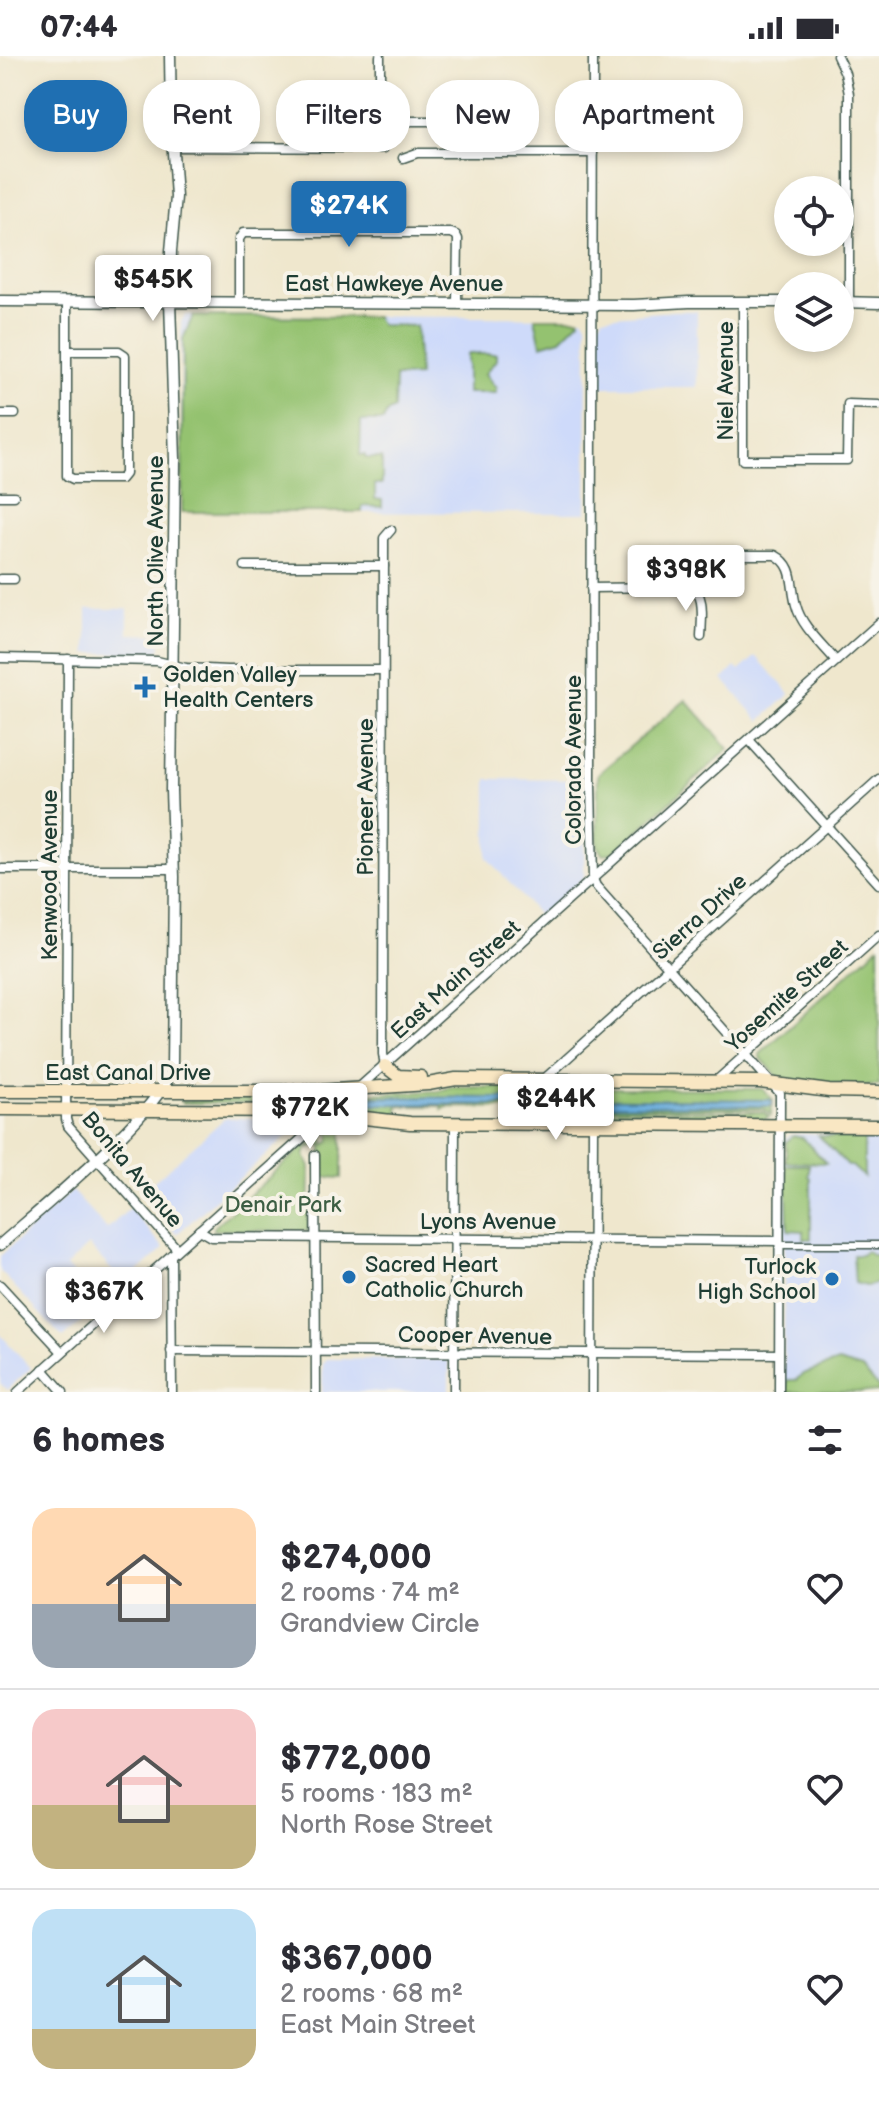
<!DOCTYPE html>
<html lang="en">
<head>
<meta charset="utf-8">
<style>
  body { margin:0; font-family:"Balsamiq Sans",sans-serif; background:#f2f2f3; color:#2b2b33; height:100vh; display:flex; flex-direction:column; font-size:30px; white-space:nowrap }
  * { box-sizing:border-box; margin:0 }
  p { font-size:26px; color:#7c7c81 }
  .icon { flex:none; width:44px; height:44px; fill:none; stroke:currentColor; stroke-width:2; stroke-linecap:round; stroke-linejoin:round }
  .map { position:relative; height:1336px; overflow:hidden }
  .panel { display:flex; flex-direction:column; background:#fff; flex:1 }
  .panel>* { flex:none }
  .hud { position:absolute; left:24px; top:24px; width:832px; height:72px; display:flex; gap:16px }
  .buttons { position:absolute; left:774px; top:120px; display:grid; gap:16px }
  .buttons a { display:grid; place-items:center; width:80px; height:80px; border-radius:50%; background:#fff; box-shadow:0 4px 12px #0003; font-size:40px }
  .price { position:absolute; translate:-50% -68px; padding:0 18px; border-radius:8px; background:#fff; color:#222; font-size:26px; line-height:52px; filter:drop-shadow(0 2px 4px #0008) }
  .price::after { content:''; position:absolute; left:50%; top:48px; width:24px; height:18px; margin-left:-12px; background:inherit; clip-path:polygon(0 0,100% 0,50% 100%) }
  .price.selected { background:#1f6fb2; color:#fff }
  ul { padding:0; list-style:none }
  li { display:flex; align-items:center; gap:24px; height:200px; padding:0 32px }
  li+li { border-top:2px solid #e1e1e2 }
  li span { display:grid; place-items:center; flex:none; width:224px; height:160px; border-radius:24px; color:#555 }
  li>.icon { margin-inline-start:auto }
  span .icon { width:96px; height:96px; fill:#fffc; stroke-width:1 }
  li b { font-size:34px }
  h2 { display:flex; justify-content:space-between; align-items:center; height:96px; padding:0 32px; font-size:34px }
  .pill { padding:0 28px; border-radius:32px; background:#fff; box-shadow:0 4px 12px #0003; font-size:28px; line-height:72px }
  .pill.selected { background:#1f6fb2; color:#fff }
  .status { display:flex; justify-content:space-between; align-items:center; height:56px; padding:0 40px; background:#fff; direction:ltr }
  .status svg { height:22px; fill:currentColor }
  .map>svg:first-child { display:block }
</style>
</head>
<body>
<div class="status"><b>07:44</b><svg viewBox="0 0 49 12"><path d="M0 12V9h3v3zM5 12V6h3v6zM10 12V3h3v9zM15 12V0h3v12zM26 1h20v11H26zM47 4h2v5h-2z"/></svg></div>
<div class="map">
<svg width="879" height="1336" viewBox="0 0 879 1336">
  <rect width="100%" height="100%" fill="#f7f3e8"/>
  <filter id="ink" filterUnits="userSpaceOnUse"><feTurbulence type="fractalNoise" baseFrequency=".0125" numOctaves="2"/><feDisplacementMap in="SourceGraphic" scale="16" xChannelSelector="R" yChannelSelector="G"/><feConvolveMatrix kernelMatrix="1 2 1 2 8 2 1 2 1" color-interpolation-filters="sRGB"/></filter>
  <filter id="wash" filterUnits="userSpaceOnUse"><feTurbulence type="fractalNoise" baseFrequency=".006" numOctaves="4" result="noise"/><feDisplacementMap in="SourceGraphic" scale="32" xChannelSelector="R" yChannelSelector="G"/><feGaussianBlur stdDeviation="1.8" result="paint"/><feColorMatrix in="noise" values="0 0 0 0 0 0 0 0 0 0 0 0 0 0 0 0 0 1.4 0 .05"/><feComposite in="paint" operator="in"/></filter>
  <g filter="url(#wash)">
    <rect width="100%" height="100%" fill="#efe7cd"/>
    <!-- built -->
    <g fill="#cedafa">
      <path d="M674 255H697V331H599V268L603 261Z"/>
      <path d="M185 259 584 262 587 268 586 457 181 456V266Z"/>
      <path d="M87 553H128V578L160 579 161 593 155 597H87Z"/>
      <path d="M756 600 790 638 760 665 723 623 735 611 739 615Z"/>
      <path d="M487 723 585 724 584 821 541 862 487 802Z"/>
      <path d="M225 1062H302L304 1065 177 1178 140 1138Z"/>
      <path d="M792 1078H879V1336H784L785 1083Z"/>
      <path d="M72 1135 107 1173 130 1152 164 1192 124 1228 89 1189 66 1210 76 1221 58 1238 83 1265 63 1282 0 1215V1200Z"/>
      <path d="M0 1278 31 1312 7 1334 0 1327Z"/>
      <path d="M327 1303 447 1304 449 1308V1336H322L323 1308Z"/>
    </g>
    <!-- green -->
    <g fill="#94c270" stroke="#5a8052" stroke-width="2" fill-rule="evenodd">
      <path d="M193 260 376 261 381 269 416 270 419 320 395 321 394 353 387 357 383 365H361L360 399H365V402H382V428H375V443L382 444V451L362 450V456H182L183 283Z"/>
      <path d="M535 262H579L580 264 561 283 541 289Z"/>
      <path d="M467 298H496V304L485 318 496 332V337H467Z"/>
      <path d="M686 644 729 693 613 797 602 798 597 790 598 718Z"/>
      <path d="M879 890V1030L828 1029 779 1022 760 1001V998Z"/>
      <path d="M452 1031 763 1033 773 1044 771 1059 764 1053 559 1052 550 1056 541 1052 447 1051 442 1054V1050H398V1059L418 1061 415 1062 353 1050 366 1038 439 1035ZM372 1041 770 1044 773 1047 771 1050 371 1048Z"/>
      <path d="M252 1041H315L328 1044 325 1048 183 1047 181 1045Z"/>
      <path d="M559 1055 763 1056 769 1061 766 1063H539V1056L550 1059Z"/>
      <path d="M323 1076 327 1077 323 1080 324 1089 330 1085V1077H342V1122L323 1121 322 1089 320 1088 308 1092 305 1099 310 1111 309 1175 213 1174 214 1171 304 1090 307 1091Z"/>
      <path d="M793 1080 803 1082 826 1107 786 1106V1086Z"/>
      <path d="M819 1080 864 1082V1121L852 1110H848Z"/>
      <path d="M786 1109H809V1121L811 1122V1183H804V1175L788 1174Z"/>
      <path d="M866 1195 871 1199H879V1227L866 1230 855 1227 853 1199H861Z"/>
      <path d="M838 1306 862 1313 879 1332V1336H787V1324H796L803 1318Z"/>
    </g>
    <!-- water -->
    <path fill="#67acdd" stroke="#437488" stroke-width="2" d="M370 1041 771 1044 773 1047 771 1050 370 1048Z"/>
  </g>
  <g filter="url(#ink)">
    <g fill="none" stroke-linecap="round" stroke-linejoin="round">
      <!-- pedestrian casing -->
      <g stroke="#3e564b" stroke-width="9">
        <path id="pedestrian" d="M779 1189H879"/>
      </g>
      <!-- minor casing -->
      <g stroke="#3e564b" stroke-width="11">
        <g id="minor">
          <path d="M593 0 591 728 593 823 596 830 780 1037 779 1336"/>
          <path d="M837 0 845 17 849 38V246"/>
          <path d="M449 42V88"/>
          <path d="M380 65H449"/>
          <path d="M172 91 384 92"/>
          <path d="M380 92V0"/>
          <path d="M403 102 417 97H593"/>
          <path d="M239 246V183L243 177H451L456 179 458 183 457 247"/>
          <path d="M743 246V404H847L848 348 879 349"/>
          <path d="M67 295H119L125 299V418L121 423H73L67 420V245"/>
          <path d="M0 358H15"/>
          <path d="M0 440H14"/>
          <path d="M245 510H384"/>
          <path d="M687 522C706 538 702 559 701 581"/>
          <path d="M0 523H14"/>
          <path d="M591 532 671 531 686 524 698 506 709 499H775C796 510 790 529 796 549 801 570 822 588 836 605"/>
          <path d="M0 602 157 605 186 612 227 614H383"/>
          <path d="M68 603 66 1063 68 1070 177 1193"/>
          <path d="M749 684 879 828"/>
          <path d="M0 813H174"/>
          <path d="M385 1010 383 998 384 489V482L391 474"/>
          <path d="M543 1024 879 723"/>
          <path d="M716 1025 879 879"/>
          <path d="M315 1099 316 1336"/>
          <path d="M199 1174 211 1181 779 1185"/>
          <path d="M171 1199 172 1336"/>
          <path d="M0 1229 62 1296"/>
          <path d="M171 1295 779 1298"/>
          <path d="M43 1313 63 1336"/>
          <path d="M18 1336 879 567"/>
          <path d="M454 1336 455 1068"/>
          <path d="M592 1336 593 1069"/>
        </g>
      </g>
      <!-- tertiary casing -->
      <g stroke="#3e564b" stroke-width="13">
        <g id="tertiary">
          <path d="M0 245 634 249 689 246H788"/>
          <path d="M840 246 879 247"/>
          <path d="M0 1189C37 1156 164 1053 172 1011L174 821 171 735 175 404 170 245 171 195 176 141 171 67 170 0"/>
        </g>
      </g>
      <!-- secondary casing -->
      <g stroke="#3e564b" stroke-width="15">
        <g id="secondary">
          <path d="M385 1010 398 1020 421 1021"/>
          <path d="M0 1035H319L428 1028 456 1023 760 1026 829 1035 879 1036"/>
          <path d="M0 1053 301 1055 410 1067 879 1070"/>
        </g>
      </g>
      <!-- pedestrian -->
      <use href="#pedestrian" stroke="#fff" stroke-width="6"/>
      <!-- minor -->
      <use href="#minor" stroke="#fff" stroke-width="8"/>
      <!-- tertiary -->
      <use href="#tertiary" stroke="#fff" stroke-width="10"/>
      <!-- secondary -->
      <use href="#secondary" stroke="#f9e7c3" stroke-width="12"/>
    </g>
  </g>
  <!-- markers -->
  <g fill="#1f6fb2" stroke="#f7f3e8" stroke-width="3">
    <path d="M141 619h8v8h8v8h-8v8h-8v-8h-8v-8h8z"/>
    <circle cx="349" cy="1221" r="8"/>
    <circle cx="832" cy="1223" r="8"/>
  </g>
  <g text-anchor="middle" stroke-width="8" stroke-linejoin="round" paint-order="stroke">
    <!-- street labels -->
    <g font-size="22" fill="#1f3d34" stroke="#f7f3e8">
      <text x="394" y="235">East Hawkeye Avenue</text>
      <text transform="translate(725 325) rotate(-90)" y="8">Niel Avenue</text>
      <text transform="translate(155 495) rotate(-90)" y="8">North Olive Avenue</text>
      <text transform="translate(573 704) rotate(-90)" y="8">Colorado Avenue</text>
      <text transform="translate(365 741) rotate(-90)" y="8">Pioneer Avenue</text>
      <text transform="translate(49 819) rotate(-90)" y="8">Kenwood Avenue</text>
      <text transform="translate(699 860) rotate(-42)" y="8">Sierra Drive</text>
      <text transform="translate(455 923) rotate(-42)" y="8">East Main Street</text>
      <text transform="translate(786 939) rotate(-42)" y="8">Yosemite Street</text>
      <text x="128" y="1024">East Canal Drive</text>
      <text transform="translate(133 1113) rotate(50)" y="8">Bonita Avenue</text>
      <text x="488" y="1173">Lyons Avenue</text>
      <text transform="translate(475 1279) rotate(1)" y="8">Cooper Avenue</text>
    </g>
    <!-- poi labels -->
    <g font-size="22" fill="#1f3d34" stroke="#f7f3e8" text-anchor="start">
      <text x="163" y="626">Golden Valley<tspan x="163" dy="25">Health Centers</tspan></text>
      <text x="365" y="1216">Sacred Heart<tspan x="365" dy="25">Catholic Church</tspan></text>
      <text x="816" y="1218" text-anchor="end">Turlock<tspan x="816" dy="25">High School</tspan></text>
    </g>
    <!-- park labels -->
    <g font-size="22" fill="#3c5e43" stroke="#f7f3e8">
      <text x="283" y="1156">Denair Park</text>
    </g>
  </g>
</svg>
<div class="buttons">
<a><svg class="icon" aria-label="locate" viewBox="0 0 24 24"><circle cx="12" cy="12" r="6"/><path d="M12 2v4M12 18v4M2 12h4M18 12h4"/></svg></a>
<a><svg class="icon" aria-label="layers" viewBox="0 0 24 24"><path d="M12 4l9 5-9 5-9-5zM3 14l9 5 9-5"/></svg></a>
</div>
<b class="price selected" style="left:349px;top:193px">$274K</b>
<b class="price" style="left:153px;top:267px">$545K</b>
<b class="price" style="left:686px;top:557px">$398K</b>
<b class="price" style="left:556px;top:1086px">$244K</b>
<b class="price" style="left:310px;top:1095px">$772K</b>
<b class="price" style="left:104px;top:1279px">$367K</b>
<div class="hud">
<a class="pill selected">Buy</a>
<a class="pill">Rent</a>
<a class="pill">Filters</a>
<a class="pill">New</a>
<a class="pill">Apartment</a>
</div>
</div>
<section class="panel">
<h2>6 homes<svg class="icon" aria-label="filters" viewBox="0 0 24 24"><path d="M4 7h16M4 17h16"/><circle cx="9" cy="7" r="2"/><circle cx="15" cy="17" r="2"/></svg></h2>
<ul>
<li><span style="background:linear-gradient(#ffd9b3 60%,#9aa5b1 0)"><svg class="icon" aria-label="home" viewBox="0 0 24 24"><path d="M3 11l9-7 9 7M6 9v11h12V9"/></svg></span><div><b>$274,000</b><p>2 rooms · 74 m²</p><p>Grandview Circle</p></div><svg class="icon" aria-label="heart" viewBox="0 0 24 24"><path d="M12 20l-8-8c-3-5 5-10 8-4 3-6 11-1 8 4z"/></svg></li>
<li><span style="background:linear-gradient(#f6c9c9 60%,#c2b280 0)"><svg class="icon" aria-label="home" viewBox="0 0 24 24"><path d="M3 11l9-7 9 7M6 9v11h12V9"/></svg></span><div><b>$772,000</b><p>5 rooms · 183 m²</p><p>North Rose Street</p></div><svg class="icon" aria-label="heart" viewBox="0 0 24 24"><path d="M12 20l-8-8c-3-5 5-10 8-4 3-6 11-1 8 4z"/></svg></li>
<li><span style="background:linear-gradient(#bfe0f5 75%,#c2b280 0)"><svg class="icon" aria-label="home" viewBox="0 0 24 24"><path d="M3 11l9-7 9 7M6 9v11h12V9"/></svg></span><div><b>$367,000</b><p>2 rooms · 68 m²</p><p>East Main Street</p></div><svg class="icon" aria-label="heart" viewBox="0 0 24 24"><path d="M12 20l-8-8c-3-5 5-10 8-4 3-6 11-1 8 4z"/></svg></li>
</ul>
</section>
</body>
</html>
